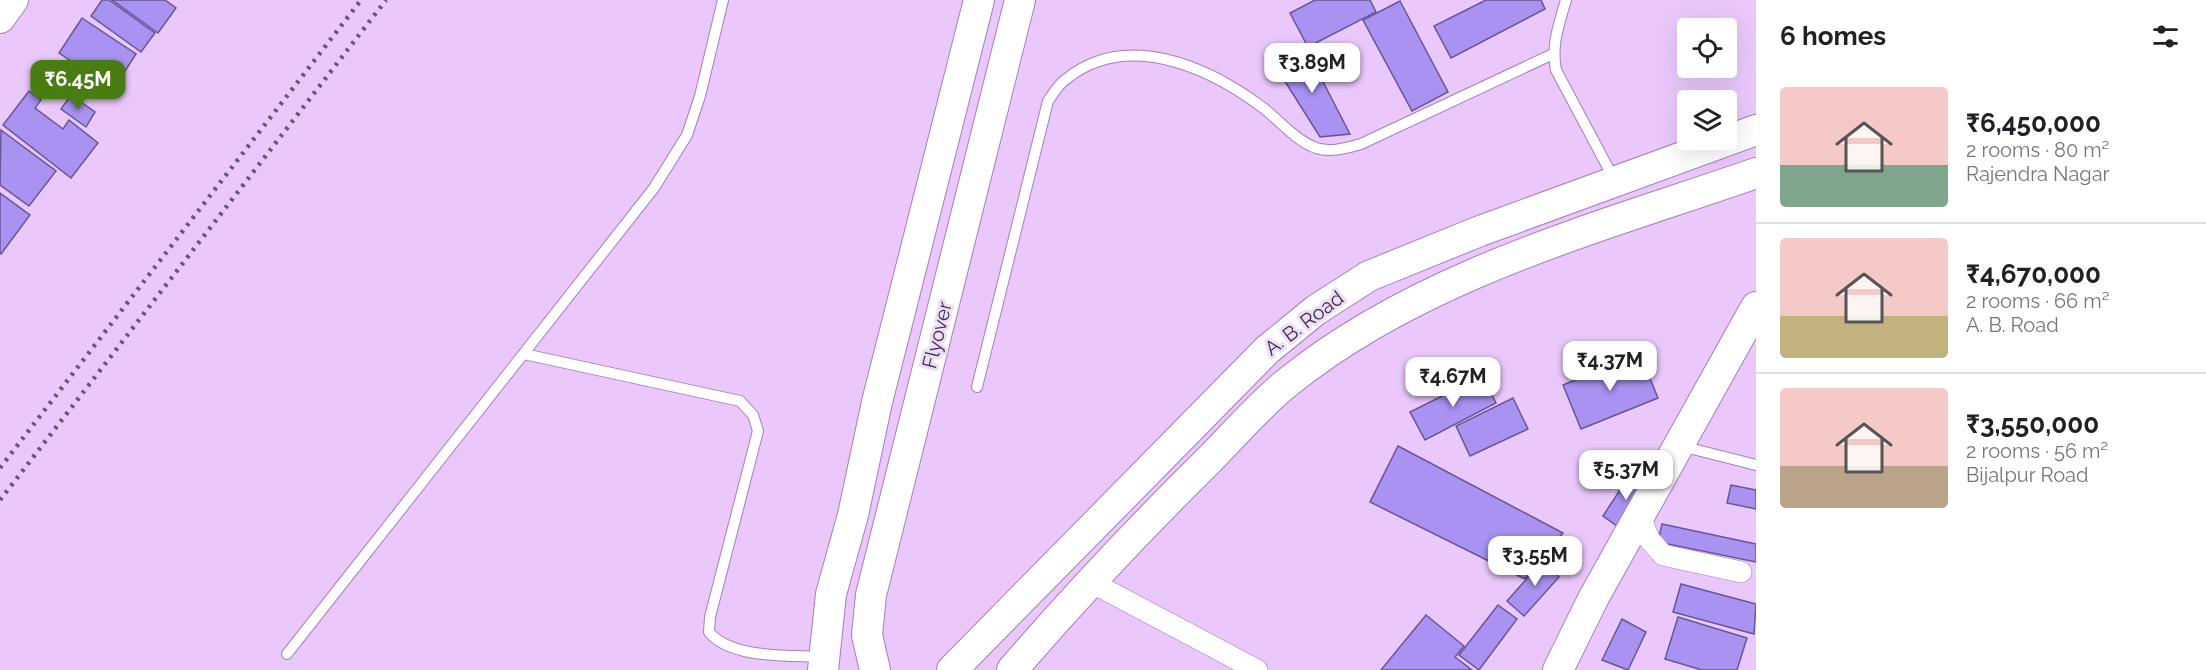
<!DOCTYPE html>
<html lang="en">
<head>
<meta charset="utf-8">
<style>
  body { margin:0; font-family:Raleway,sans-serif; background:#f2f2f2; color:#202124; height:100vh; display:flex; flex-direction:column; font-size:22px; white-space:nowrap }
  * { box-sizing:border-box; margin:0 }
  p { font-size:20px; color:#757577 }
  .icon { flex:none; width:33px; height:33px; fill:none; stroke:currentColor; stroke-width:2; stroke-linecap:round; stroke-linejoin:round }
  .map { position:relative; flex:1; overflow:hidden }
  .side { display:flex; flex-direction:column; background:#fff; width:450px }
  .side>* { flex:none }
  .controls { position:absolute; left:1677px; top:18px; display:grid; gap:12px }
  .controls a { display:grid; place-items:center; width:60px; height:60px; border-radius:6px; background:#fff; box-shadow:0 6px 24px #0002; font-size:30px }
  .price { position:absolute; translate:-50% -51px; padding:0 14px; border-radius:12px; background:#fff; color:#222; font-size:20px; line-height:39px; filter:drop-shadow(0 2px 3px #0008) }
  .price::after { content:''; position:absolute; left:50%; top:36px; width:18px; height:14px; margin-left:-9px; background:inherit; clip-path:polygon(0 0,100% 0,50% 100%) }
  .price.active { background:#487d12; color:#fff }
  ul { padding:0; list-style:none }
  li { display:flex; align-items:center; gap:18px; height:150px; padding:0 24px }
  li+li { border-top:2px solid #e0e0e0 }
  li span { display:grid; place-items:center; flex:none; width:168px; height:120px; border-radius:6px; color:#555 }
  li>.icon { margin-inline-start:auto }
  span .icon { width:72px; height:72px; fill:#fffc; stroke-width:1 }
  li b { font-size:26px }
  h2 { display:flex; justify-content:space-between; align-items:center; height:72px; padding:0 24px; font-size:26px }
  main { display:flex; flex:1; min-height:0 }
  .map>svg:first-child { display:block }
</style>
</head>
<body>
<main>
<div class="map">
<svg width="1756" height="670" viewBox="0 0 1756 670">
  <rect width="100%" height="100%" fill="#eac8fc"/>
  <!-- building -->
  <g fill="#a992f2" stroke="#655694" stroke-width="1.5">
    <path d="M102 0H109L155 33 141 52 91 16Z"/>
    <path d="M112 0H165L176 8 158 33Z"/>
    <path d="M1315 0H1370L1376 12 1308 47 1290 13Z"/>
    <path d="M1486 0H1541L1545 9 1451 58 1434 26Z"/>
    <path d="M1400 1 1448 92 1412 111 1363 20Z"/>
    <path d="M82 18 136 54 111 93 99 85 101 81 59 53Z"/>
    <path d="M1305 47 1350 134 1320 137 1274 64Z"/>
    <path d="M29 91 41 100 35 108 63 129 69 120 98 143 71 178 3 125Z"/>
    <path d="M71 95 95 112 86 127 61 109Z"/>
    <path d="M1 130 56 171 29 206 0 185Z"/>
    <path d="M0 193 30 215 1 254 0 253Z"/>
    <path d="M1640 354 1658 398 1581 429 1563 385Z"/>
    <path d="M1482 376 1496 403 1425 440 1410 412Z"/>
    <path d="M1513 398 1528 429 1470 456 1456 426Z"/>
    <path d="M1398 446 1563 533 1525 579 1370 502Z"/>
    <path d="M1631 473 1650 485 1621 529 1603 516Z"/>
    <path d="M1731 485 1756 490V509L1727 503Z"/>
    <path d="M1662 524 1756 544V562L1658 542Z"/>
    <path d="M1547 556 1559 566 1554 571 1559 577 1524 616 1507 601Z"/>
    <path d="M1681 584 1756 604 1754 634 1673 612Z"/>
    <path d="M1498 605 1517 619 1479 670 1459 655Z"/>
    <path d="M1426 615 1464 646 1455 657 1472 670H1381Z"/>
    <path d="M1678 617 1747 638 1737 670H1702L1665 659Z"/>
    <path d="M1622 619 1646 632 1628 670 1602 660Z"/>
  </g>
  <g fill="none" stroke-linecap="round" stroke-linejoin="round">
    <!-- lane casing -->
    <g stroke="#a57eba" stroke-width="12">
      <g id="lane">
        <path d="M1566 0C1559 24 1551 45 1556 70L1615 181"/>
        <path d="M524 354 740 401 753 415 758 431 710 617 709 632C731 659 788 655 822 657"/>
        <path d="M977 387 1048 101C1053 94 1058 85 1065 80 1126 30 1207 66 1262 107 1280 121 1295 140 1316 148 1331 153 1346 148 1361 144L1553 54"/>
        <path d="M1681 446 1756 465"/>
        <path d="M287 654 654 188 687 135 700 96 723 0"/>
      </g>
    </g>
    <!-- street casing -->
    <g stroke="#a57eba" stroke-width="22">
      <g id="street">
        <path d="M1640 516 1649 539 1663 555 1741 572"/>
        <path d="M1089 581 1257 670"/>
      </g>
    </g>
    <!-- secondary casing -->
    <g stroke="#a57eba" stroke-width="32">
      <g id="secondary">
        <path d="M0 18 13 0"/>
        <path d="M823 670 831 594 853 515 877 402 979 0"/>
        <path d="M875 670 867 635 871 595 1020 0"/>
        <path d="M952 670 1267 350 1316 310 1369 276 1480 231 1756 130"/>
        <path d="M1012 670C1075 597 1141 527 1210 459 1235 434 1260 404 1288 382 1420 275 1598 228 1756 173"/>
        <path d="M1558 670 1594 597 1756 307"/>
      </g>
    </g>
    <!-- lane -->
    <use href="#lane" stroke="#fff" stroke-width="10"/>
    <!-- street -->
    <use href="#street" stroke="#fff" stroke-width="21"/>
    <!-- secondary -->
    <use href="#secondary" stroke="#fff" stroke-width="30"/>
    <!-- rail -->
    <g stroke="#6a5574" stroke-width="4.5" stroke-dasharray="3 6" stroke-linecap="butt">
      <path d="M0 468 361 0"/>
      <path d="M0 500 386 0"/>
    </g>
  </g>
  <g text-anchor="middle" stroke-width="6" stroke-linejoin="round" paint-order="stroke">
    <!-- street labels -->
    <g font-size="20" fill="#413049" stroke="#edddf7">
      <text transform="translate(1304 323) rotate(-37)" y="7">A. B. Road</text>
      <text transform="translate(937 335) rotate(-76)" y="7">Flyover</text>
    </g>
  </g>
</svg>
<div class="controls">
<a><svg class="icon" aria-label="locate" viewBox="0 0 24 24"><circle cx="12" cy="12" r="6"/><path d="M12 2v4M12 18v4M2 12h4M18 12h4"/></svg></a>
<a><svg class="icon" aria-label="layers" viewBox="0 0 24 24"><path d="M12 4l9 5-9 5-9-5zM3 14l9 5 9-5"/></svg></a>
</div>
<b class="price" style="left:1312px;top:94px">₹3.89M</b>
<b class="price active" style="left:78px;top:111px">₹6.45M</b>
<b class="price" style="left:1610px;top:392px">₹4.37M</b>
<b class="price" style="left:1453px;top:408px">₹4.67M</b>
<b class="price" style="left:1626px;top:501px">₹5.37M</b>
<b class="price" style="left:1535px;top:587px">₹3.55M</b>
</div>
<section class="side">
<h2>6 homes<svg class="icon" aria-label="filters" viewBox="0 0 24 24"><path d="M4 7h16M4 17h16"/><circle cx="9" cy="7" r="2"/><circle cx="15" cy="17" r="2"/></svg></h2>
<ul>
<li><span style="background:linear-gradient(#f6c9c9 65%,#7fa58c 0)"><svg class="icon" aria-label="home" viewBox="0 0 24 24"><path d="M3 11l9-7 9 7M6 9v11h12V9"/></svg></span><div><b>₹6,450,000</b><p>2 rooms · 80 m²</p><p>Rajendra Nagar</p></div></li>
<li><span style="background:linear-gradient(#f6c9c9 65%,#c2b280 0)"><svg class="icon" aria-label="home" viewBox="0 0 24 24"><path d="M3 11l9-7 9 7M6 9v11h12V9"/></svg></span><div><b>₹4,670,000</b><p>2 rooms · 66 m²</p><p>A. B. Road</p></div></li>
<li><span style="background:linear-gradient(#f6c9c9 65%,#b9a48a 0)"><svg class="icon" aria-label="home" viewBox="0 0 24 24"><path d="M3 11l9-7 9 7M6 9v11h12V9"/></svg></span><div><b>₹3,550,000</b><p>2 rooms · 56 m²</p><p>Bijalpur Road</p></div></li>
</ul>
</section>
</main>
</body>
</html>
